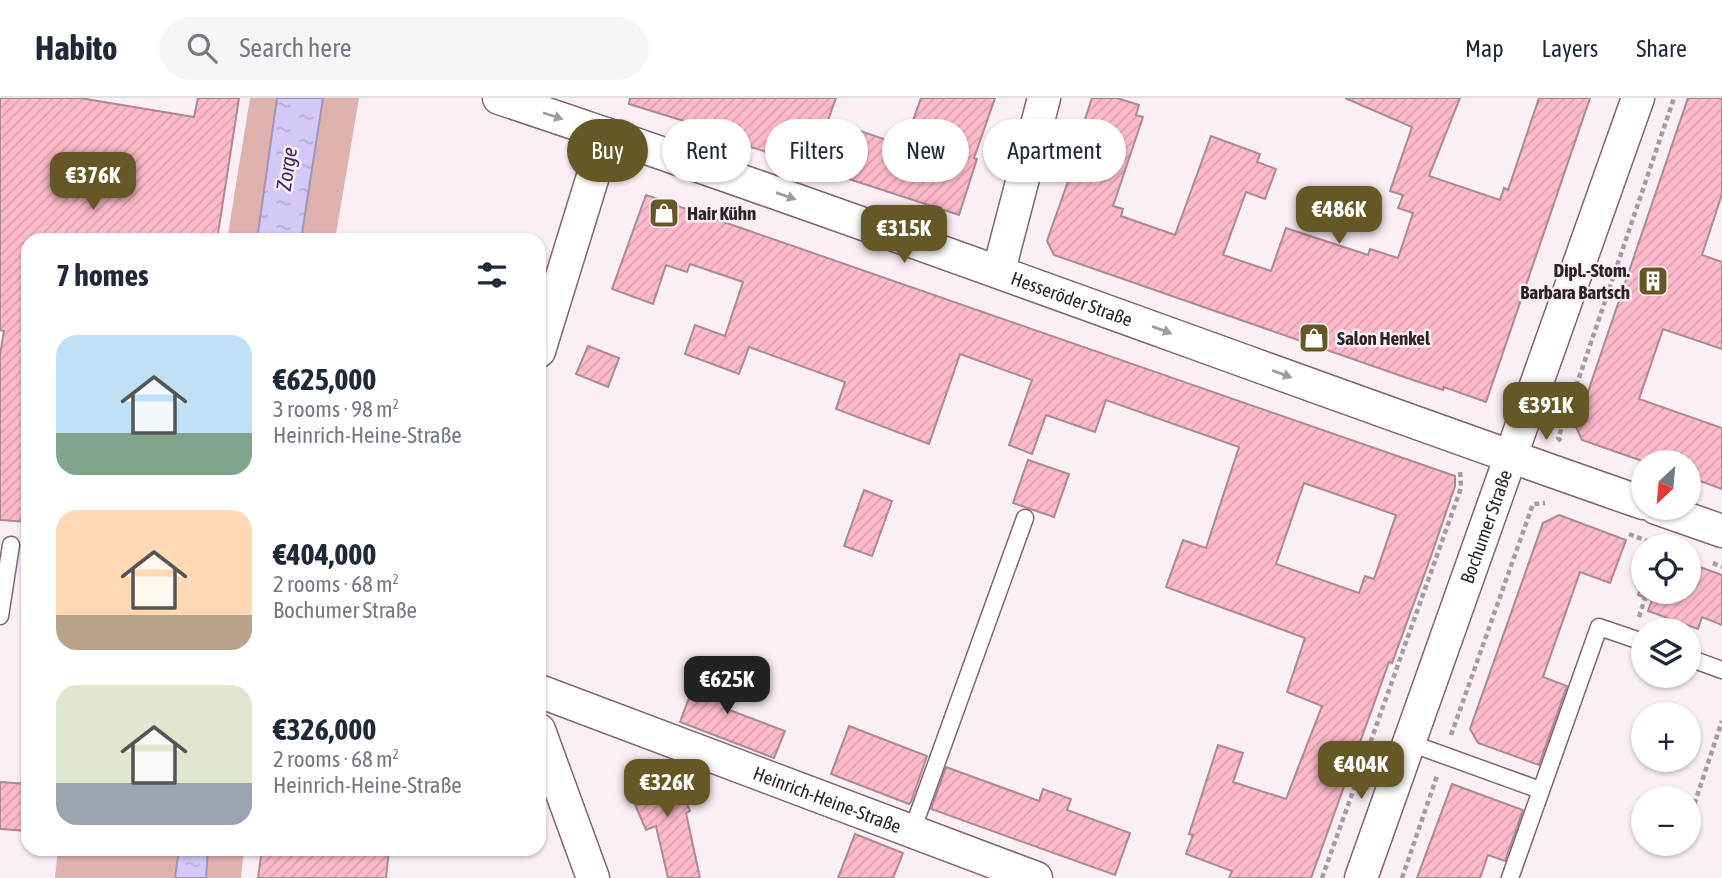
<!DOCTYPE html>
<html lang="en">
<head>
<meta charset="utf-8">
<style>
  body { margin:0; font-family:"Asap Condensed",sans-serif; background:#f6f6f7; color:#1f2937; height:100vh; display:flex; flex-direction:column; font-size:26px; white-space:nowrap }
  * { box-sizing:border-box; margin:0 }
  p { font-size:23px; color:#747a83 }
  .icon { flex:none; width:38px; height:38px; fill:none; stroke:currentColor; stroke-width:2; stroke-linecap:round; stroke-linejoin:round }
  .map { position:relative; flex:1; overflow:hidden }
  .drawer { position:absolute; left:21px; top:135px; width:525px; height:623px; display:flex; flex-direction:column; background:#fff; border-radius:21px; box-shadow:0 2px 5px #0004 }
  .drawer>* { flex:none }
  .top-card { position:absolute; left:567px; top:21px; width:665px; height:63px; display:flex; gap:14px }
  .needle { width:46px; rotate:206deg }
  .fabs { position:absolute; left:1631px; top:352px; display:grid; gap:14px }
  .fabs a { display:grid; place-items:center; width:70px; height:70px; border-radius:50%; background:#fff; box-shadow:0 2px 5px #0004; font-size:35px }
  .price { position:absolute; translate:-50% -60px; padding:0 16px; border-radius:14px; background:#655825; color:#fff; font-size:23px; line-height:46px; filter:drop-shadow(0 2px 4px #0008) }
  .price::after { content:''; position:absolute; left:50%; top:42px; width:21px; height:16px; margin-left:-10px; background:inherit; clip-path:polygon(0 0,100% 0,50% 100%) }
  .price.on { background:#222; color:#fff }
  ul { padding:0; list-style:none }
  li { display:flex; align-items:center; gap:21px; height:175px; padding:0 35px }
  li span { display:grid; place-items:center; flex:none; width:196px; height:140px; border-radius:21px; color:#555 }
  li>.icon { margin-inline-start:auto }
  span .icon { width:84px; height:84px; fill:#fffc; stroke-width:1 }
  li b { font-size:30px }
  h2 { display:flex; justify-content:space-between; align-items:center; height:84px; padding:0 35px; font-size:30px }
  .tag { padding:0 24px; border-radius:32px; background:#fff; box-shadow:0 2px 5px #0004; font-size:24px; line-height:63px }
  .tag.on { background:#655825; color:#fff }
  header { display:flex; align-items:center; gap:42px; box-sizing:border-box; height:98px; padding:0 35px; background:#fff; border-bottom:2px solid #e0e1e3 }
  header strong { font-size:33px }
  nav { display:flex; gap:38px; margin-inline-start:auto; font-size:24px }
  .search { width:490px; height:63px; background:#f6f6f7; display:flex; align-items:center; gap:18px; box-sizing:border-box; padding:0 24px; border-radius:38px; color:#747a83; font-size:26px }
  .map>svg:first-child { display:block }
</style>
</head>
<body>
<header>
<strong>Habito</strong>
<div class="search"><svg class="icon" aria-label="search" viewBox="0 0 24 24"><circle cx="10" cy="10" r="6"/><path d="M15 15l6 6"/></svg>Search here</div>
<nav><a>Map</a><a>Layers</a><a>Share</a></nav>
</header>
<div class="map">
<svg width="1722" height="780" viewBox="0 0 1722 780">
  <defs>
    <pattern id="water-ripples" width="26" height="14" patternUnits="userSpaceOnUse" patternTransform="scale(1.75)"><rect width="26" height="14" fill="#d3c8f6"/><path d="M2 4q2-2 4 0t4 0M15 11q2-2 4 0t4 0" fill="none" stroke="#b5acd3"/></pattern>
    <pattern id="building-hatch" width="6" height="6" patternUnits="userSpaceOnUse" patternTransform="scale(1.75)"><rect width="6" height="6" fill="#febaca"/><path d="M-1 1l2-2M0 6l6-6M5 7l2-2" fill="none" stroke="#daa0ae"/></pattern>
  </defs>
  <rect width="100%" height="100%" fill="#fbeff6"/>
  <!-- green -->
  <g fill="#e0b2ad">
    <path d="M250 0H277L257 142H227Z"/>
    <path d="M323 0H359L335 142H301Z"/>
    <path d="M58 751H179L175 780H55Z"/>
    <path d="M208 751H244L241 780H206Z"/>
  </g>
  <!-- water -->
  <g fill="url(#water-ripples)" stroke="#a196b8" stroke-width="2">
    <path d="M277 0H323L301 142H257Z"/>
    <path d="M179 751H208L206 780H175Z"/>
  </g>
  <!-- building -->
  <g fill="url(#building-hatch)" stroke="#ac8a91" stroke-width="2" fill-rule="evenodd">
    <path d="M0 0H80L194 19 198 0H239L217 142H28V424L0 422V257L4 233 0 232Z"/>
    <path d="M630 0H836L828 22 904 48 921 0H995L974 60 977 61 959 117 696 31 697 27 629 6Z"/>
    <path d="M1092 0H1117L1139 7 1136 17 1143 19 1113 108 1123 111 1121 118 1175 137 1211 38 1260 56 1257 64 1276 71 1265 101 1246 94 1223 157 1271 173 1286 130 1368 157 1370 151 1398 160 1413 115 1398 110 1403 97 1390 93 1412 29 1345 0H1460L1429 78 1500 102 1504 90 1508 92 1539 0H1590L1486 304 1444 289 1443 292 1413 282 1054 157 1047 143 1078 55 1074 54Z"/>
    <path d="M1688 0H1722V96L1702 157 1722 164V251L1663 231 1639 301 1722 330V391L1689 379V364H1645L1582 342 1576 329Z"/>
    <path d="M646 97 1455 378V388L1430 461 1392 565 1389 564 1311 780H1229L1232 773 1186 756 1193 737 1189 736 1218 647 1243 655 1233 684 1286 701 1322 608 1287 594 1305 540 1166 489 1183 442 1206 450 1239 349 1106 302 1095 334 1046 317 1032 356 1009 347 1032 282 960 256 929 346 836 311 845 284 749 249 739 276 685 256 695 227 725 238 743 184 690 166 687 174 666 167 653 206 612 191ZM1304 385 1396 417 1374 481 1365 478 1359 495 1276 466Z"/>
    <path d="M588 248 619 260 608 289 576 276Z"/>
    <path d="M1028 362 1069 376 1054 419 1013 405Z"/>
    <path d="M864 392 892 403 872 458 844 448Z"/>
    <path d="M1559 417 1626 442 1610 485 1580 474 1543 579 1567 588 1539 667 1478 645 1470 631 1543 425Z"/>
    <path d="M1689 465 1722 477V527L1702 519 1698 531 1648 513 1652 502 1638 497 1639 494H1689Z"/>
    <path d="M701 568 735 581 724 610 785 633 774 660 680 624Z"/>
    <path d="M849 628 927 658 911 704 909 706 831 676Z"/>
    <path d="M671 666 690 713 686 715 700 780H668L656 728 646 732 626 685Z"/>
    <path d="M946 669 1039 703 1043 691 1071 701 1067 712 1130 735 1115 777 931 711Z"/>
    <path d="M0 684 28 686V733L0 731Z"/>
    <path d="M1452 686 1523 712 1505 763 1488 757 1480 780H1417Z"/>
    <path d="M855 736 903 755 893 780H838Z"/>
    <path d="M262 751H389L386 780H258Z"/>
  </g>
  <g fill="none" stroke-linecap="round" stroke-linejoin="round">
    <!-- service casing -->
    <g stroke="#806575" stroke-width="19">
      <g id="service">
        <path d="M0 518 11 447"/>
        <path d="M1689 560 1722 572"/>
        <path d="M1410 645 1540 692"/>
        <path d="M912 733 1025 420"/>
        <path d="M1510 780 1599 529 1643 544"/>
      </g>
    </g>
    <!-- minor casing -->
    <g stroke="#806575" stroke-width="35">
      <g id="minor">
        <path id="s1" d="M499 0C883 128 1261 272 1643 405"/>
        <path d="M999 172 1044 0"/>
        <path d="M539 253 606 36"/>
        <path d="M1656 410 1722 433"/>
        <path id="s2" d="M539 593 1036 780"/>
        <path d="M539 632 593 780"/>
        <path id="s3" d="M1361 780 1638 0"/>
      </g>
    </g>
    <!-- path -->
    <g stroke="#a79ba2" stroke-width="4.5" stroke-dasharray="5 3.5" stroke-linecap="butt">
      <path d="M1561 343 1558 340 1566 318 1674 0"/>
      <path d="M1629 436 1647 443"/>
      <path d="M1713 465 1722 469"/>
      <path d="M1639 519 1647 494"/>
      <path d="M1451 637 1533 406 1545 405"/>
      <path d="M1689 722 1722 623"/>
      <path d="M1322 780 1461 390 1460 372"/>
      <path d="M1402 780 1437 678"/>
    </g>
    <!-- service -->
    <use href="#service" stroke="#fff" stroke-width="16"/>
    <!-- minor -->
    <use href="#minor" stroke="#fff" stroke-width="32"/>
  </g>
  <!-- one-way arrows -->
  <defs><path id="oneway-solid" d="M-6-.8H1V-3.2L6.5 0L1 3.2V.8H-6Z" transform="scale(1.75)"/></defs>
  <g fill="#a09c9f">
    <use href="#oneway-solid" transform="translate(553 18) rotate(18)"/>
    <use href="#oneway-solid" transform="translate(786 98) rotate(19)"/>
    <use href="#oneway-solid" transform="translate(1162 232) rotate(20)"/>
    <use href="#oneway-solid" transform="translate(1282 276) rotate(20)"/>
  </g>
  <!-- icons -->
  <defs>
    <g id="shop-square" transform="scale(1.575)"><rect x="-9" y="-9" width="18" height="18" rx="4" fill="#655825" stroke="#fbeff6"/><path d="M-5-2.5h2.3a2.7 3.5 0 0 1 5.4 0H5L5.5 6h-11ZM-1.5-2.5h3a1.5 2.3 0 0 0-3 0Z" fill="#fff"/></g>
    <g id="building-square" transform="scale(1.575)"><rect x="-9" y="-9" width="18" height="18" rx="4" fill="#655825" stroke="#fbeff6"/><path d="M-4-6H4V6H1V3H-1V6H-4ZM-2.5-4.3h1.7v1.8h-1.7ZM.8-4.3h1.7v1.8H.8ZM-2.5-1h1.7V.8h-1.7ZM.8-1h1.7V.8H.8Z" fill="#fff"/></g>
  </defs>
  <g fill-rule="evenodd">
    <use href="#shop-square" x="664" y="115"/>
    <use href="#building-square" x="1653" y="183"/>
    <use href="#shop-square" x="1314" y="240"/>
  </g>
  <g text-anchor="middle" stroke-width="5" stroke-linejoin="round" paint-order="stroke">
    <!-- poi labels -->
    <g font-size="19" font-weight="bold" fill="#2d2229" stroke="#fbeff6" text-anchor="start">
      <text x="687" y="122">Hair Kühn</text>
      <text x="1630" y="179" text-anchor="end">Dipl.-Stom.<tspan x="1630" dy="22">Barbara Bartsch</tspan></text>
      <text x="1337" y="247">Salon Henkel</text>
    </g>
    <!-- street labels -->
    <g font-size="19" fill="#2d2229" stroke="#fbeff6">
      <text dy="7" stroke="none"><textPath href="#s1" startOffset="607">Hesseröder Straße</textPath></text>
      <text dy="7" stroke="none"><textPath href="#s3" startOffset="373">Bochumer Straße</textPath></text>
      <text dy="7" stroke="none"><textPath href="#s2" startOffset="308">Heinrich-Heine-Straße</textPath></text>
    </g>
    <!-- water labels -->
    <g font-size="21" font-style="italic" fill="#3e2769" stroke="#fbeff6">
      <text transform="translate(287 71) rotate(-81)" y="7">Zorge</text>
    </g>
  </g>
</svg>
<div class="fabs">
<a><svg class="needle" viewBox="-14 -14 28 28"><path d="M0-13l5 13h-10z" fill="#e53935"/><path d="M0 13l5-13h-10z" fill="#747a83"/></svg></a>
<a><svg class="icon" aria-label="locate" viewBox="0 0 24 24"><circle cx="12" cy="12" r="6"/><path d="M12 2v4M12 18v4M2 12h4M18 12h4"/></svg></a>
<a><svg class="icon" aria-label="layers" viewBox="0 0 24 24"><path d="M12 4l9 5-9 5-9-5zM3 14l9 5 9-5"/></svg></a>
<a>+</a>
<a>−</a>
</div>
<b class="price" style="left:93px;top:114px">€376K</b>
<b class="price" style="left:1339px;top:148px">€486K</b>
<b class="price" style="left:904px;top:167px">€315K</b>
<b class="price" style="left:1546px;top:344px">€391K</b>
<b class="price on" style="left:727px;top:618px">€625K</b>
<b class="price" style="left:1361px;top:703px">€404K</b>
<b class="price" style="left:667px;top:721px">€326K</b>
<div class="top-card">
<a class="tag on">Buy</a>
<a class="tag">Rent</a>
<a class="tag">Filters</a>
<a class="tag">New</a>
<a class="tag">Apartment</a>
</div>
<section class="drawer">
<h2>7 homes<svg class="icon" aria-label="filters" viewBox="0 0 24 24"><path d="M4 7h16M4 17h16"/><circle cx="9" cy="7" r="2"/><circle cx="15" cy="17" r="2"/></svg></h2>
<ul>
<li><span style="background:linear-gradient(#bfe0f5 70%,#7fa58c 0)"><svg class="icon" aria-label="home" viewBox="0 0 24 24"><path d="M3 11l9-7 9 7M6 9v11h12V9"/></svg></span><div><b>€625,000</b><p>3 rooms · 98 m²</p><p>Heinrich-Heine-Straße</p></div></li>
<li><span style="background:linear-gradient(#ffd9b3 75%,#b9a48a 0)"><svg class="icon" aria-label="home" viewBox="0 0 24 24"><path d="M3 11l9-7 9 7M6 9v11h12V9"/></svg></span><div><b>€404,000</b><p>2 rooms · 68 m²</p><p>Bochumer Straße</p></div></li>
<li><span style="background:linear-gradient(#dfe7d0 70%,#9aa5b1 0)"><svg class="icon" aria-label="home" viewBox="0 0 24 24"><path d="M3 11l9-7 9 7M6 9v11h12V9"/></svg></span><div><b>€326,000</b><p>2 rooms · 68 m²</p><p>Heinrich-Heine-Straße</p></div></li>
</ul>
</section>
</div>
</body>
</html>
